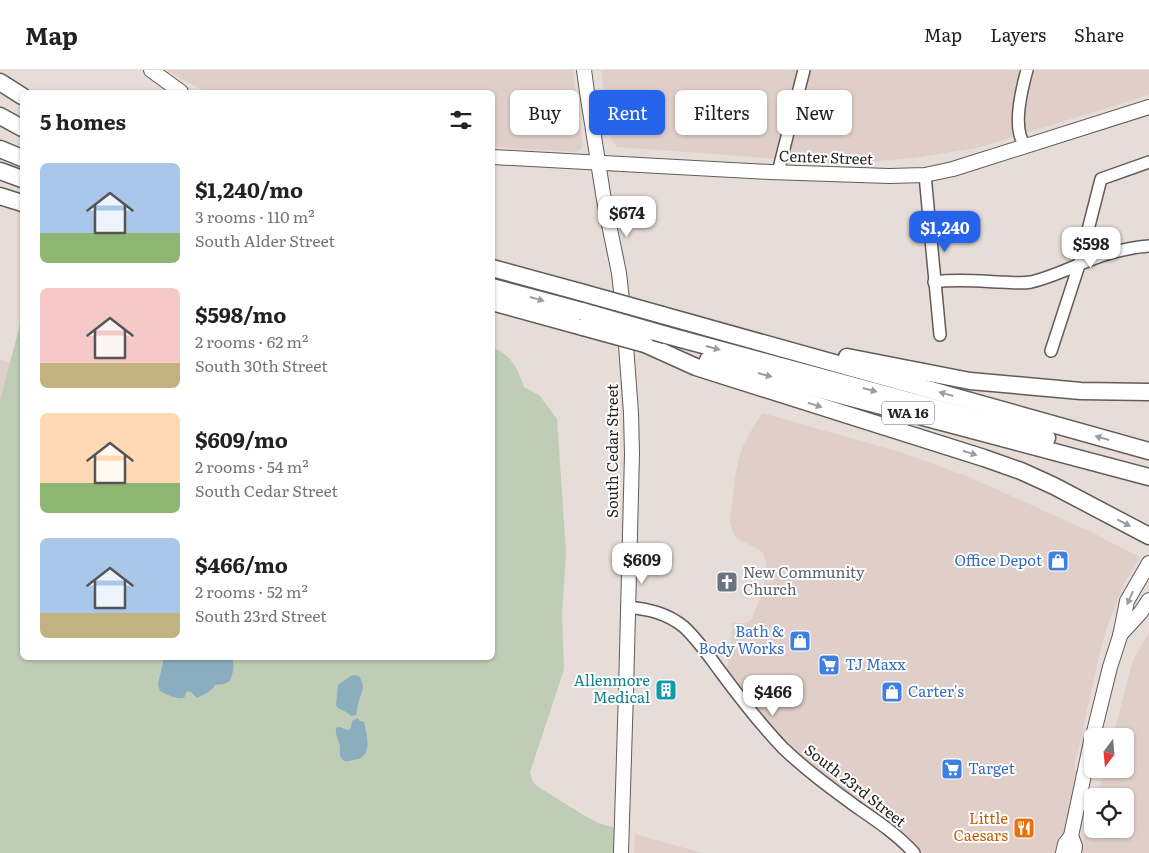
<!DOCTYPE html>
<html lang="en">
<head>
<meta charset="utf-8">
<style>
  body { margin:0; font-family:Literata,serif; background:#f2f2f2; color:#222; height:100vh; display:flex; flex-direction:column; font-size:19px; white-space:nowrap }
  * { box-sizing:border-box; margin:0 }
  p { font-size:16px; color:#767676 }
  .icon { flex:none; width:28px; height:28px; fill:none; stroke:currentColor; stroke-width:2; stroke-linecap:round; stroke-linejoin:round }
  .map { position:relative; flex:1; overflow:hidden }
  .panel { position:absolute; left:20px; top:20px; width:475px; height:570px; display:flex; flex-direction:column; background:#fff; border-radius:8px; box-shadow:0 1px 4px #0004 }
  .panel>* { flex:none }
  .banner { position:absolute; left:510px; top:20px; width:475px; height:45px; display:flex; gap:10px }
  .needle { width:32px; rotate:196deg }
  .buttons { position:absolute; left:1084px; top:658px; display:grid; gap:10px }
  .buttons a { display:grid; place-items:center; width:50px; height:50px; border-radius:8px; background:#fff; box-shadow:0 1px 4px #0004; font-size:25px }
  .price { position:absolute; translate:-50% -42px; padding:0 11px; border-radius:10px; background:#fff; color:#222; font-size:16px; line-height:32px; filter:drop-shadow(0 1px 2px #0008) }
  .price::after { content:''; position:absolute; left:50%; top:30px; width:15px; height:11px; margin-left:-8px; background:inherit; clip-path:polygon(0 0,100% 0,50% 100%) }
  .price.active { background:#2563eb; color:#fff }
  ul { padding:0; list-style:none }
  li { display:flex; align-items:center; gap:15px; height:125px; padding:0 20px }
  li span { display:grid; place-items:center; flex:none; width:140px; height:100px; border-radius:8px; color:#555 }
  li>.icon { margin-inline-start:auto }
  span .icon { width:60px; height:60px; fill:#fffc; stroke-width:1 }
  li b { font-size:21px }
  h2 { display:flex; justify-content:space-between; align-items:center; height:60px; padding:0 20px; font-size:21px }
  .pill { padding:0 18px; border-radius:8px; background:#fff; box-shadow:0 1px 4px #0004; font-size:18px; line-height:45px }
  .pill.active { background:#2563eb; color:#fff }
  header { display:flex; align-items:center; gap:30px; box-sizing:border-box; height:70px; padding:0 25px; background:#fff; border-bottom:1px solid #e0e0e0 }
  header strong { font-size:24px }
  nav { display:flex; gap:28px; margin-inline-start:auto; font-size:18px }
  .map>svg:first-child { display:block }
</style>
</head>
<body>
<header>
<strong>Map</strong>
<nav><a>Map</a><a>Layers</a><a>Share</a></nav>
</header>
<div class="map">
<svg width="1149" height="783" viewBox="0 0 1149 783">
  <rect width="100%" height="100%" fill="#e6dcd8"/>
  <!-- built -->
  <g fill="#e0cfc9">
    <path d="M167 0H573L576 27 583 75 581 79 576 82 493 77 492 22H205Z"/>
    <path d="M601 0H1149V25L977 78 914 88 848 94 617 77 611 70Z"/>
    <path d="M0 290 10 293 0 330Z"/>
    <path d="M762 343 903 383 969 407 1091 462 1140 487 1124 514 1109 551 1101 578 1074 699 1084 703 1067 783H914L804 696 726 608 733 553H746L752 548 760 528 765 512 766 493 763 483 757 478 737 469 733 463 730 451 735 407 740 383 747 368Z"/>
    <path d="M1149 562V783H1081L1087 755 1089 756 1092 743V759H1125V726H1097L1104 699H1125V666H1113L1133 590Z"/>
    <path d="M635 764 702 783H634Z"/>
  </g>
  <!-- green -->
  <path fill="#bfccb6" d="M22 247V588H492L493 278C511 284 518 300 524 317L539 325 557 349 566 482 562 544 564 599 533 693 530 703 533 712 537 716 580 743 598 753 622 760 621 783H0V330Z"/>
  <!-- water -->
  <g fill="#8baebf">
    <path d="M164 588H232C235 596 233 602 230 611L224 614 215 615C212 621 203 625 197 628L191 622 187 621 184 628C175 629 168 625 160 621L158 614Z"/>
    <path d="M353 605 359 606C366 618 362 620 359 631 357 636 357 640 356 645L351 646 346 642 338 638 336 635 338 615 349 607Z"/>
    <path d="M358 648 360 651 364 652C367 667 374 688 353 690 349 691 344 692 342 689 339 686 340 680 340 677 339 670 335 666 336 658L339 657 349 660 351 658 352 651Z"/>
  </g>
  <g fill="none" stroke-linecap="round" stroke-linejoin="round">
    <!-- minor casing -->
    <g stroke="#635b58" stroke-width="14">
      <g id="minor">
        <path d="M1025 76C1023 72 1021 69 1020 65 1015 47 1022 18 1027 0"/>
        <path d="M778 102 804 0"/>
        <path d="M925 105 940 265"/>
        <path d="M934 212C956 209 978 211 1000 212 1011 212 1020 214 1031 212 1057 206 1081 192 1107 184 1121 180 1135 177 1149 176"/>
        <path d="M1051 281 1079 195 1101 109 1149 92"/>
        <path d="M627 537C648 539 667 543 684 557 698 570 709 586 720 601 740 628 760 654 783 678 806 700 832 719 858 738 877 751 898 765 914 783"/>
      </g>
    </g>
    <!-- major casing -->
    <g stroke="#635b58" stroke-width="16">
      <g id="major">
        <path d="M151 0 181 22"/>
        <path d="M584 0 587 22 604 130 619 203 624 248 631 343 632 384 626 622 621 783"/>
        <path d="M492 87 770 102 889 106 925 105 953 99 1149 37"/>
        <path d="M1120 565 1141 542 1149 530"/>
        <path d="M1093 666 1110 597 1120 566 1127 531 1149 493"/>
        <path d="M1071 766 1075 776 1074 783"/>
        <path d="M1063 783 1065 774 1071 766 1092 667"/>
      </g>
    </g>
    <!-- highway casing -->
    <g stroke="#635b58" stroke-width="19">
      <g id="highway">
        <path d="M0 12 22 26"/>
        <path d="M0 46 22 58"/>
        <path d="M0 79 22 88"/>
        <path d="M0 101 22 109"/>
        <path d="M0 126 22 133"/>
        <path d="M492 198 580 222"/>
        <path d="M492 217 582 241"/>
        <path d="M492 232 583 257"/>
        <path d="M662 245 1149 381"/>
        <path d="M666 265 1047 368"/>
        <path d="M645 274 696 297 984 388 1021 401 1054 416 1149 466"/>
        <path d="M847 287 970 311 1081 321 1149 322"/>
        <path d="M708 290 1149 407"/>
      </g>
    </g>
    <!-- minor -->
    <use href="#minor" stroke="#fff" stroke-width="11"/>
    <!-- major -->
    <use href="#major" stroke="#fff" stroke-width="14"/>
    <!-- highway -->
    <use href="#highway" stroke="#fff" stroke-width="16"/>
    <!-- highway-bridge casing -->
    <g stroke="#635b58" stroke-width="19" stroke-linecap="butt">
      <g id="highway-bridge">
        <path d="M580 222 662 245"/>
        <path d="M582 241 666 265"/>
        <path d="M583 257 645 274"/>
      </g>
    </g>
    <!-- highway-bridge -->
    <use href="#highway-bridge" stroke="#fff" stroke-width="16"/>
  </g>
  <!-- one-way arrows -->
  <defs><path id="oneway-solid" d="M-6-.8H1V-3.2L6.5 0L1 3.2V.8H-6Z" transform="scale(1.25)"/></defs>
  <g fill="#9e9c9c">
    <use href="#oneway-solid" transform="translate(537 229) rotate(16)"/>
    <use href="#oneway-solid" transform="translate(713 278) rotate(15)"/>
    <use href="#oneway-solid" transform="translate(765 305) rotate(15)"/>
    <use href="#oneway-solid" transform="translate(870 320) rotate(15)"/>
    <use href="#oneway-solid" transform="translate(946 324) rotate(-164)"/>
    <use href="#oneway-solid" transform="translate(815 335) rotate(17)"/>
    <use href="#oneway-solid" transform="translate(1102 368) rotate(-164)"/>
    <use href="#oneway-solid" transform="translate(970 383) rotate(17)"/>
    <use href="#oneway-solid" transform="translate(1124 453) rotate(28)"/>
    <use href="#oneway-solid" transform="translate(1130 528) rotate(114)"/>
  </g>
  <!-- icons -->
  <defs>
    <g id="shop-square" transform="scale(1.125)"><rect x="-9" y="-9" width="18" height="18" rx="4" fill="#3f7fe0" stroke="#fff"/><path d="M-5-2.5h2.3a2.7 3.5 0 0 1 5.4 0H5L5.5 6h-11ZM-1.5-2.5h3a1.5 2.3 0 0 0-3 0Z" fill="#fff"/></g>
    <g id="church-square" transform="scale(1.125)"><rect x="-9" y="-9" width="18" height="18" rx="4" fill="#6b7280" stroke="#fff"/><path d="M-1.2-6h2.4v3.5h3.3v2.4h-3.3V6h-2.4V-.1h-3.3v-2.4h3.3Z" fill="#fff"/></g>
    <g id="supermarket-square" transform="scale(1.125)"><rect x="-9" y="-9" width="18" height="18" rx="4" fill="#3f7fe0" stroke="#fff"/><path d="M-6-5.5h2.5l.6 2H6L4.5 2H-2.5L-4.4-4H-6ZM-1.5 3.2a1.3 1.3 0 1 0 .1 0ZM3 3.2a1.3 1.3 0 1 0 .1 0Z" fill="#fff"/></g>
    <g id="building-square" transform="scale(1.125)"><rect x="-9" y="-9" width="18" height="18" rx="4" fill="#0f9aa8" stroke="#fff"/><path d="M-4-6H4V6H1V3H-1V6H-4ZM-2.5-4.3h1.7v1.8h-1.7ZM.8-4.3h1.7v1.8H.8ZM-2.5-1h1.7V.8h-1.7ZM.8-1h1.7V.8H.8Z" fill="#fff"/></g>
    <g id="restaurant-square" transform="scale(1.125)"><rect x="-9" y="-9" width="18" height="18" rx="4" fill="#e8710a" stroke="#fff"/><path d="M-5-6h1v4h1v-4h1v4h1v-4h1v5L-1.5 .5V6h-2V.5L-5-1ZM5-6V6H3V1.5H1.5Q1.5-4 5-6Z" fill="#fff"/></g>
  </defs>
  <g fill-rule="evenodd">
    <use href="#shop-square" x="1058" y="491"/>
    <use href="#church-square" x="727" y="512"/>
    <use href="#shop-square" x="800" y="571"/>
    <use href="#supermarket-square" x="829" y="595"/>
    <use href="#building-square" x="666" y="620"/>
    <use href="#shop-square" x="892" y="622"/>
    <use href="#supermarket-square" x="952" y="699"/>
    <use href="#restaurant-square" x="1024" y="758"/>
  </g>
  <g text-anchor="middle" stroke-width="4" stroke-linejoin="round" paint-order="stroke">
    <!-- shield labels -->
    <rect fill="#fff" stroke="#686564" stroke-width="1" x="882" y="331.5" width="52" height="23" rx="4"/>
    <g font-size="14" font-weight="bold" fill="#272322">
      <text x="908" y="348">WA 16</text>
    </g>
    <!-- street labels -->
    <g font-size="15" fill="#272322" stroke="#fff">
      <text transform="translate(826 88) rotate(2)" y="5">Center Street</text>
      <text transform="translate(613 381) rotate(-90)" y="5">South Cedar Street</text>
      <text transform="translate(855 716) rotate(38)" y="5">South 23rd Street</text>
    </g>
    <!-- shop labels -->
    <g font-size="15" fill="#366cbe" stroke="#fff" text-anchor="start">
      <text x="1042" y="496" text-anchor="end">Office Depot</text>
      <text x="784" y="567" text-anchor="end">Bath &amp;<tspan x="784" dy="17">Body Works</tspan></text>
      <text x="845" y="600">TJ Maxx</text>
      <text x="908" y="627">Carter's</text>
      <text x="968" y="704">Target</text>
    </g>
    <!-- worship labels -->
    <g font-size="15" fill="#5b616d" stroke="#fff" text-anchor="start">
      <text x="743" y="508">New Community<tspan x="743" dy="17">Church</tspan></text>
    </g>
    <!-- culture labels -->
    <g font-size="15" fill="#0d838f" stroke="#fff" text-anchor="end">
      <text x="650" y="616">Allenmore<tspan x="650" dy="17">Medical</tspan></text>
    </g>
    <!-- food labels -->
    <g font-size="15" fill="#c56008" stroke="#fff" text-anchor="end">
      <text x="1008" y="754">Little<tspan x="1008" dy="17">Caesars</tspan></text>
    </g>
  </g>
</svg>
<div class="buttons">
<a><svg class="needle" viewBox="-14 -14 28 28"><path d="M0-13l5 13h-10z" fill="#e53935"/><path d="M0 13l5-13h-10z" fill="#767676"/></svg></a>
<a><svg class="icon" aria-label="locate" viewBox="0 0 24 24"><circle cx="12" cy="12" r="6"/><path d="M12 2v4M12 18v4M2 12h4M18 12h4"/></svg></a>
</div>
<b class="price" style="left:627px;top:168px">$674</b>
<b class="price active" style="left:945px;top:183px">$1,240</b>
<b class="price" style="left:1091px;top:199px">$598</b>
<b class="price" style="left:642px;top:515px">$609</b>
<b class="price" style="left:773px;top:647px">$466</b>
<div class="banner">
<a class="pill">Buy</a>
<a class="pill active">Rent</a>
<a class="pill">Filters</a>
<a class="pill">New</a>
</div>
<section class="panel">
<h2>5 homes<svg class="icon" aria-label="filters" viewBox="0 0 24 24"><path d="M4 7h16M4 17h16"/><circle cx="9" cy="7" r="2"/><circle cx="15" cy="17" r="2"/></svg></h2>
<ul>
<li><span style="background:linear-gradient(#a9c7e8 70%,#8fb573 0)"><svg class="icon" aria-label="home" viewBox="0 0 24 24"><path d="M3 11l9-7 9 7M6 9v11h12V9"/></svg></span><div><b>$1,240/mo</b><p>3 rooms · 110 m²</p><p>South Alder Street</p></div></li>
<li><span style="background:linear-gradient(#f6c9c9 75%,#c2b280 0)"><svg class="icon" aria-label="home" viewBox="0 0 24 24"><path d="M3 11l9-7 9 7M6 9v11h12V9"/></svg></span><div><b>$598/mo</b><p>2 rooms · 62 m²</p><p>South 30th Street</p></div></li>
<li><span style="background:linear-gradient(#ffd9b3 70%,#8fb573 0)"><svg class="icon" aria-label="home" viewBox="0 0 24 24"><path d="M3 11l9-7 9 7M6 9v11h12V9"/></svg></span><div><b>$609/mo</b><p>2 rooms · 54 m²</p><p>South Cedar Street</p></div></li>
<li><span style="background:linear-gradient(#a9c7e8 75%,#c2b280 0)"><svg class="icon" aria-label="home" viewBox="0 0 24 24"><path d="M3 11l9-7 9 7M6 9v11h12V9"/></svg></span><div><b>$466/mo</b><p>2 rooms · 52 m²</p><p>South 23rd Street</p></div></li>
</ul>
</section>
</div>
</body>
</html>
